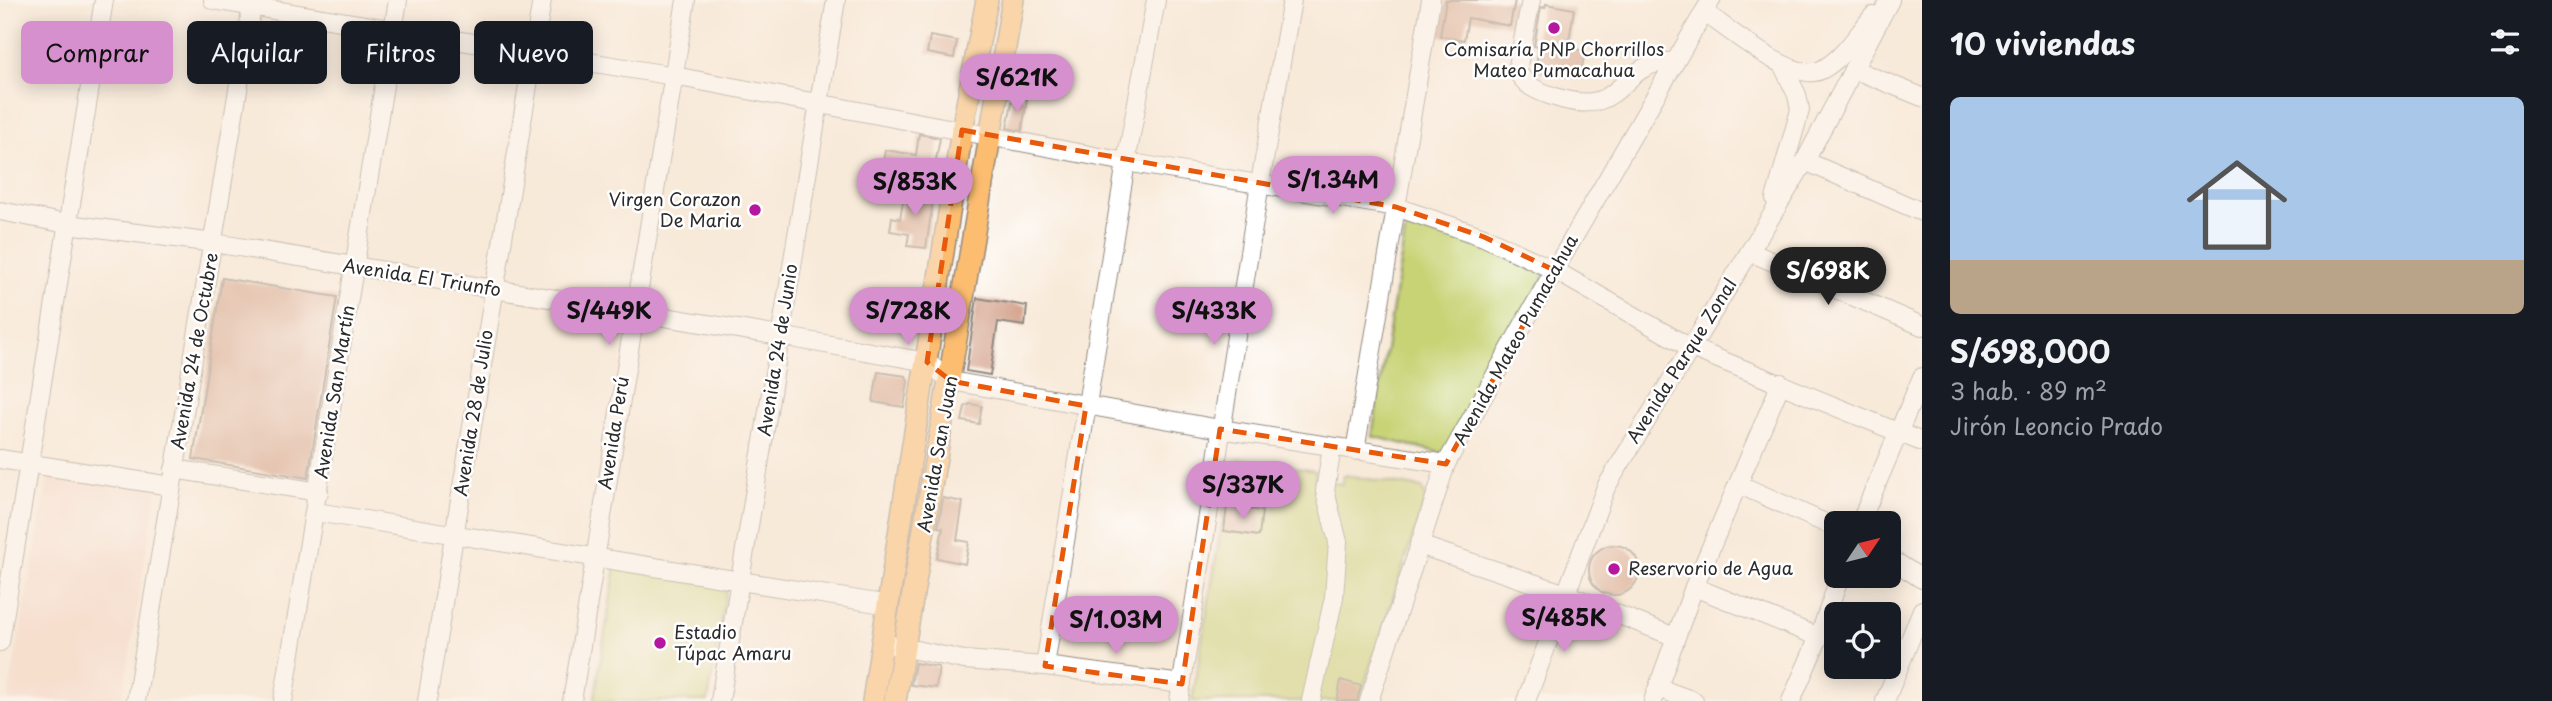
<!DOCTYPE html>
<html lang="es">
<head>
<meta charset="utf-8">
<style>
  body { margin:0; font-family:"Playpen Sans",sans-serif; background:#242831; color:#f1f3f6; height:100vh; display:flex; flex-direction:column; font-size:26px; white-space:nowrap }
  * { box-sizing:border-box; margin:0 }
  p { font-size:23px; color:#9ea1a6 }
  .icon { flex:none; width:38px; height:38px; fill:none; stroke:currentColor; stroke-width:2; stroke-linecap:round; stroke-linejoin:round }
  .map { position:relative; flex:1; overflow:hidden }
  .side { display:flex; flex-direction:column; background:#171b24; width:630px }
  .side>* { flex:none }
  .banner { position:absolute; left:21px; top:21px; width:665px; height:63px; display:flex; gap:14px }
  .needle { width:46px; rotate:55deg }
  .buttons { position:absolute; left:1824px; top:511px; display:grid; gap:14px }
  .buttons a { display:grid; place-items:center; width:77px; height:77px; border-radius:10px; background:#171b24; box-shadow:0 4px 18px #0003; font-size:35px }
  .price { position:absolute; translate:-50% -60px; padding:0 16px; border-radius:24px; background:#d690ce; color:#111; font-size:23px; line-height:46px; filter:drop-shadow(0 2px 4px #0008) }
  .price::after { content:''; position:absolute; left:50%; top:42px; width:21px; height:16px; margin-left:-10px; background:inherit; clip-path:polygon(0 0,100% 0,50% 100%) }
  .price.selected { background:#222; color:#fff }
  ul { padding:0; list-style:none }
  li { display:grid; align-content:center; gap:14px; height:371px; padding:0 28px }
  li span { display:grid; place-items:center; height:217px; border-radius:10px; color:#555 }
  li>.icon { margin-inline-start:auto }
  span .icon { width:126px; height:126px; fill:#fffc; stroke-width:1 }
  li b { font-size:30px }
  h2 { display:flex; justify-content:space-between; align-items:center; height:84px; padding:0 28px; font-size:30px }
  .tag { padding:0 24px; border-radius:10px; background:#171b24; box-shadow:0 4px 18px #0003; font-size:24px; line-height:63px }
  .tag.selected { background:#d690ce; color:#111 }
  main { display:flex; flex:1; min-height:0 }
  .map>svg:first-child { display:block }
</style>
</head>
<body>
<main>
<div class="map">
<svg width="1922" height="701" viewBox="0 0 1922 701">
  <rect width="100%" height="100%" fill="#fff"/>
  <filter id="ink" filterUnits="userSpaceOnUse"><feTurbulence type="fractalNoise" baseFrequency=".0143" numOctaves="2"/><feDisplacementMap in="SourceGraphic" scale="14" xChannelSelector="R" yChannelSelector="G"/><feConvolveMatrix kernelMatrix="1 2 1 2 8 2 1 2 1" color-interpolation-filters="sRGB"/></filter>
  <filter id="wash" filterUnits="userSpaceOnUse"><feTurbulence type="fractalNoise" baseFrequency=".00686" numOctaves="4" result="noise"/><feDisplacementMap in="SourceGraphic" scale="28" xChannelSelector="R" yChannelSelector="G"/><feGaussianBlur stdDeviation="1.57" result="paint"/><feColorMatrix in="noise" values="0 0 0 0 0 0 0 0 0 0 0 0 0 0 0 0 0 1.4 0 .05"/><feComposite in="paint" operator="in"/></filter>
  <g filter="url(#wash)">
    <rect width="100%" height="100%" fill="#f8ead9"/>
    <!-- built -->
    <path fill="#f5d2c2" d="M50 470 157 486 122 701H7Z"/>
    <!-- green -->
    <g fill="#c7d375" stroke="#797f50" stroke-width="2">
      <path d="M1407 220 1467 237 1545 275 1445 454 1372 436Z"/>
      <path d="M1240 458 1316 471 1315 479 1342 484 1344 475 1422 488 1426 497 1359 701H1192L1232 463Z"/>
      <path d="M616 565 727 586 708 701H594Z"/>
    </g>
    <g id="blocks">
      <!-- building -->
      <g fill="#cf977e">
        <path d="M1446 0H1515L1510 26 1468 18 1464 40 1440 36Z"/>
        <path d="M1546 4 1574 9 1568 48 1585 51 1580 79 1535 71 1539 47 1534 46 1541 7 1545 8Z"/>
        <path d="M930 36 957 41 954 58 927 53Z"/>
        <path d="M348 40 379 45 377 56 346 51Z"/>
        <path d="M1013 97 1027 99 1022 131 1007 128Z"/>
        <path d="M919 134 940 138 934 171 883 162 885 150 916 155Z"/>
        <path d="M905 190 934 194 926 248 907 246 909 234 890 231 892 217 900 219Z"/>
        <path d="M222 278 337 297 308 478 193 459Z"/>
        <path d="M977 298 1027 306 1025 326 998 322 990 375 966 371Z"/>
        <path d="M878 372 906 376 908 381 904 407 873 402Z"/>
        <path d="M970 404 982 406 979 424 962 421 965 407Z"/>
        <path d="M943 498 963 502 957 540 969 542 965 564 937 558 943 528 938 527Z"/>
        <path d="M1227 506 1262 511 1259 536 1224 531Z"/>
        <circle cx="1614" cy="570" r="25"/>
        <path d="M915 663 939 667 936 688 911 685Z"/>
        <path d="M1341 680 1361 686 1357 701H1337Z"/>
      </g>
    </g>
  </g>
  <g filter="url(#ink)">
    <use href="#blocks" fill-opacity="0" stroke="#928a82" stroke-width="2"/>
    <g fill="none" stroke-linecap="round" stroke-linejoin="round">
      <!-- minor casing -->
      <g stroke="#928a82" stroke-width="20">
        <g id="minor">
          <path d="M213 0 674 76 1126 162 1396 207 1484 237 1554 270 1689 347 1922 442"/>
          <path d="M1531 0 1517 71C1526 86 1535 90 1552 96 1628 123 1616 58 1675 62"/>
          <path d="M1704 12C1728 28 1793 84 1821 70 1842 60 1858 34 1873 16"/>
          <path d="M1853 69 1922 97"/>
          <path d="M1805 161 1922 212"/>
          <path d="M1775 199 1800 110 1797 95 1783 66"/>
          <path d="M0 211 67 224 214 243 780 336 927 362 951 381 1220 429 1446 464"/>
          <path d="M1750 252 1922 326"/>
          <path d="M1355 451 1431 0"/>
          <path d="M0 459 171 486"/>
          <path d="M174 469 319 492"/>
          <path d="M1738 484 1836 528"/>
          <path d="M316 512 889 605"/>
          <path d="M1860 523 1922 377"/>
          <path d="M1419 545 1566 594 1675 637"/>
          <path d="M1888 557 1922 579"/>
          <path d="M1694 587 1819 637"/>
          <path d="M0 642 104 0"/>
          <path d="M882 643 964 660 1045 666 1182 684"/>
          <path d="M1045 666 1126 162 1156 0"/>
          <path d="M1658 688 1694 701"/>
          <path d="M136 701 253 0"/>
          <path d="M283 701 398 0"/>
          <path d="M427 701 542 0"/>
          <path d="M572 701 686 0"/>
          <path d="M720 701 836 0"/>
          <path d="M1179 701 1260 183 1292 0"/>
          <path d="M1311 701 1334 597 1338 542 1325 491 1332 447"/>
          <path d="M1369 701 1446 464 1528 316 1711 0"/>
          <path d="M1526 701 1606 487 1805 161 1890 0"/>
          <path d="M1653 701 1694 587 1781 383"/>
          <path d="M1791 701 1819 637 1840 576"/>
          <path d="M1885 701 1922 610"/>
        </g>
      </g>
      <!-- major casing -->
      <g stroke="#928a82" stroke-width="24">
        <g id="major">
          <path d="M873 701 962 130 987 0"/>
          <path d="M895 701 1013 0"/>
        </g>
      </g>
      <!-- minor -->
      <use href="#minor" stroke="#fff" stroke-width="18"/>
      <!-- major -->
      <use href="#major" stroke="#fcbd6f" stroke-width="21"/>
    </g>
  </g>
  <!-- marked area -->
  <path d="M0 0H1922V701H0ZM962 130 1396 207 1484 237 1554 270 1446 464 1220 429 1182 684 1045 666 1086 406 951 381 927 362Z" fill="#f8ead9" fill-opacity=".55" fill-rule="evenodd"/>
  <path fill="none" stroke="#e8590c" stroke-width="5" stroke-dasharray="14 9" stroke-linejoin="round" d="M962 130 1396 207 1484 237 1554 270 1446 464 1220 429 1182 684 1045 666 1086 406 951 381 927 362Z"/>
  <!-- markers -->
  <g fill="#b5179e" stroke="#fff" stroke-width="2.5">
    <circle cx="1554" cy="28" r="7"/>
    <circle cx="755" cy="210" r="7"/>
    <circle cx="1614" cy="569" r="7"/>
    <circle cx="660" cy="643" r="7"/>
  </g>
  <g text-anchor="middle" stroke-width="5" stroke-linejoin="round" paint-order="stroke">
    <!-- poi labels -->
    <g font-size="18" fill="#2b2b2b" stroke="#fff" text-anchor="start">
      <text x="1554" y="56" text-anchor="middle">Comisaría PNP Chorrillos<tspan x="1554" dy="21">Mateo Pumacahua</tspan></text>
      <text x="741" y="206" text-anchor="end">Virgen Corazon<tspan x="741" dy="21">De Maria</tspan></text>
      <text x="1628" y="575">Reservorio de Agua</text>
      <text x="674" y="639">Estadio<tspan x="674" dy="21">Túpac Amaru</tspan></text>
    </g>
    <!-- street labels -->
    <g font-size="18" fill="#2b2b2b" stroke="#fff">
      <text transform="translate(422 278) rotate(9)" y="6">Avenida El Triunfo</text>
      <text transform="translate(1516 340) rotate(-61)" y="6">Avenida Mateo Pumacahua</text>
      <text transform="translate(778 350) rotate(-81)" y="6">Avenida 24 de Junio</text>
      <text transform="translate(195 351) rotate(-80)" y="6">Avenida 24 de Octubre</text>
      <text transform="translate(1682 361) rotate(-58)" y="6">Avenida Parque Zonal</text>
      <text transform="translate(335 392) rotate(-81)" y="6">Avenida San Martín</text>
      <text transform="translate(474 413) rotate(-81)" y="6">Avenida 28 de Julio</text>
      <text transform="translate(614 433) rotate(-81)" y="6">Avenida Perú</text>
      <text transform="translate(938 454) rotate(-80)" y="6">Avenida San Juan</text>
    </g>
  </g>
</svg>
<div class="buttons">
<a><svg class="needle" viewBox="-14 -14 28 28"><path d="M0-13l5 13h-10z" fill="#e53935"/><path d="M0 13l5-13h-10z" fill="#9ea1a6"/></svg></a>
<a><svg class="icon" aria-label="locate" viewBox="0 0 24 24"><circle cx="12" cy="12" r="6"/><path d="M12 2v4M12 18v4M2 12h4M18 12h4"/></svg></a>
</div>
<b class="price" style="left:1017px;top:114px">S/621K</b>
<b class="price" style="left:1333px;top:216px">S/1.34M</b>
<b class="price" style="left:915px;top:218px">S/853K</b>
<b class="price selected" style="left:1828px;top:307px">S/698K</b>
<b class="price" style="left:609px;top:347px">S/449K</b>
<b class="price" style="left:908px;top:347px">S/728K</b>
<b class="price" style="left:1214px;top:347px">S/433K</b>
<b class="price" style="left:1243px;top:521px">S/337K</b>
<b class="price" style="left:1564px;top:654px">S/485K</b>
<b class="price" style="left:1116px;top:656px">S/1.03M</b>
<div class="banner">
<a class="tag selected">Comprar</a>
<a class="tag">Alquilar</a>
<a class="tag">Filtros</a>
<a class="tag">Nuevo</a>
</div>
</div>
<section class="side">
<h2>10 viviendas<svg class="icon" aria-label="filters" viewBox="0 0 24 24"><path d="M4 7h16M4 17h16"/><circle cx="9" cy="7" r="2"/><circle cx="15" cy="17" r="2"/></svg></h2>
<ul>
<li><span style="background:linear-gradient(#a9c7e8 75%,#b9a48a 0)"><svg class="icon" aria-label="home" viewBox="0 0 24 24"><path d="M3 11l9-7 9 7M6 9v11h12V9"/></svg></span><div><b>S/698,000</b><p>3 hab. · 89 m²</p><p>Jirón Leoncio Prado</p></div></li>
</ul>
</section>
</main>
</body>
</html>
